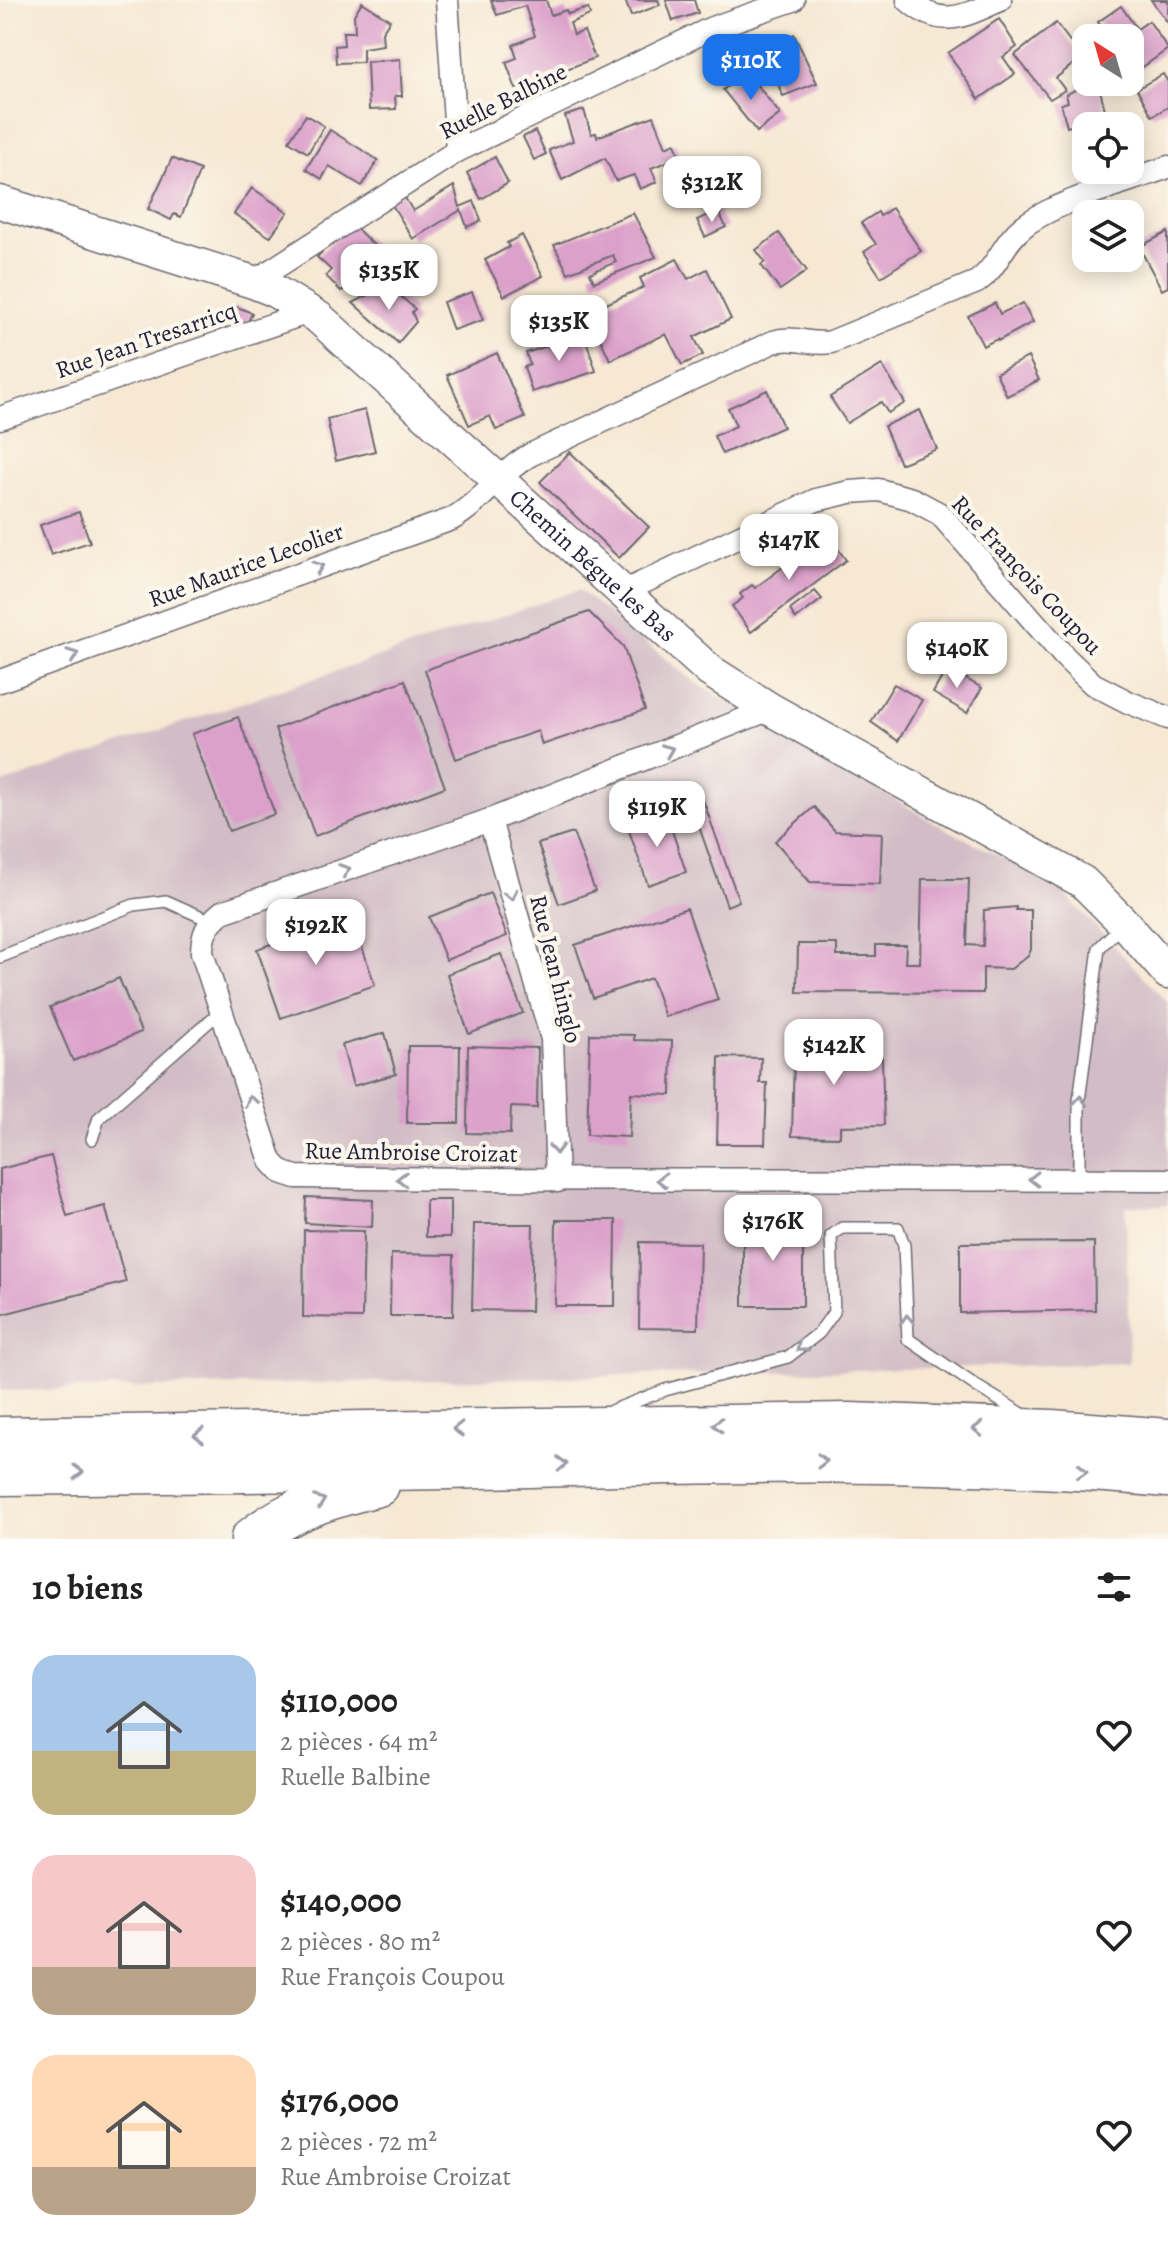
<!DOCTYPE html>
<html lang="fr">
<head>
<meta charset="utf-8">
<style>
  body { margin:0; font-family:Alegreya,serif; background:#f6f6f6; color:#222; height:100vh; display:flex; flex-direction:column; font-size:30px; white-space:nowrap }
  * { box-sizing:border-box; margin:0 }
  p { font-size:26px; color:#767676 }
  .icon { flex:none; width:44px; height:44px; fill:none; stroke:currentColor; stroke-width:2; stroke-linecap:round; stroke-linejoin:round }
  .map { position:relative; height:1539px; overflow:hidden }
  .drawer { display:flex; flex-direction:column; background:#fff; flex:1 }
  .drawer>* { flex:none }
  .needle { width:52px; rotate:323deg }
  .controls { position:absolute; left:1072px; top:24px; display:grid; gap:16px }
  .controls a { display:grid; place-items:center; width:72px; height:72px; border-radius:16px; background:#fff; box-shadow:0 4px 20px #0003; font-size:40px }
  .price { position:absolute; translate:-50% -68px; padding:0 18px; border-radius:16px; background:#fff; color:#222; font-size:26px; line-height:52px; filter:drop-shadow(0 2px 4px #0008) }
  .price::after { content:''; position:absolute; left:50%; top:48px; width:24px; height:18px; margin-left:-12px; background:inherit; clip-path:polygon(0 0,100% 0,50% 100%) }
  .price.current { background:#1a73e8; color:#fff }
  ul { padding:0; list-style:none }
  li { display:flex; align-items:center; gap:24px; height:200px; padding:0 32px }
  li span { display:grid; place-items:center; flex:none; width:224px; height:160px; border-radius:24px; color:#555 }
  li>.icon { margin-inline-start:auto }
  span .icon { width:96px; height:96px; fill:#fffc; stroke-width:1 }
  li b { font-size:34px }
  h2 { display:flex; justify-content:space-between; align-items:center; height:96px; padding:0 32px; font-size:34px }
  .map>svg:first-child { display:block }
</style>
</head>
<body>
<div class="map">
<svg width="1168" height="1539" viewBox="0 0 1168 1539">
  <rect width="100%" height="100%" fill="#fbf7ec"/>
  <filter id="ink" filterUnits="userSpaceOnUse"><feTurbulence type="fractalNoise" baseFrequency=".0125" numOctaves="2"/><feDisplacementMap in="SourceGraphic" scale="16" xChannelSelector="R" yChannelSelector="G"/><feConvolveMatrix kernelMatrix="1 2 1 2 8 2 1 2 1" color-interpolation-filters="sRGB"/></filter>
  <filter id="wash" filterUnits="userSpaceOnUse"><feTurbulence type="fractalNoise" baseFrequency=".006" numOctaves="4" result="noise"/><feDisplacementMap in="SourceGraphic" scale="32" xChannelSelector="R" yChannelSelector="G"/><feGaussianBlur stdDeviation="1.8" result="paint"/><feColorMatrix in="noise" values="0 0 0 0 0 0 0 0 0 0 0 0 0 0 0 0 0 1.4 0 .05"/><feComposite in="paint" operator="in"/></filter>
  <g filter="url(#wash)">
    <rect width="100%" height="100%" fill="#f6e8d3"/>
    <!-- industrial -->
    <path fill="#d2bdc6" d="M579 590 696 683 937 824 1057 886 1168 1003V1205L1126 1206 1129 1363 0 1391V784Z"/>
    <g id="blocks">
      <!-- building -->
      <g fill="#dca1cb">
        <path d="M491 0H546L551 15 566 10 568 14 588 8 590 15 570 23 574 35 584 31 595 58 516 89 506 62 517 58 513 45 535 36 525 6 497 15Z"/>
        <path d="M625 0H658L660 5 631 16Z"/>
        <path d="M666 0H694L698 13 673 21Z"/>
        <path d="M1151 0H1168V23L1154 4Z"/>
        <path d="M362 2 390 20 382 32 383 45 363 48V62L336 63 335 46 344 45 343 32H355L354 15Z"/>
        <path d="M1121 6 1137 29 1149 21 1168 49 1130 76V38H1109L1098 22Z"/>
        <path d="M999 19 1017 47 1003 57 1015 74 979 99 948 53Z"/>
        <path d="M1056 23 1082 57 1056 78 1065 90 1050 99 1015 55Z"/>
        <path d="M794 34 817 83 783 96 773 72 778 70 766 46Z"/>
        <path d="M400 59 402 96H395L396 109 369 110 367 62Z"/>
        <path d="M746 71 780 114 757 132 723 90Z"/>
        <path d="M1163 74 1168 82V107L1152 116 1137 89Z"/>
        <path d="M1089 82H1098L1109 126H1085L1083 123 1067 127 1061 104 1068 102 1066 95Z"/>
        <path d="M584 110 591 134 596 133 597 137 654 116 666 147 675 143 680 157 651 168 657 182 640 189 634 175 616 181 605 158 562 180 549 150 573 141 565 116Z"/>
        <path d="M306 115 324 126 308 153 289 141Z"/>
        <path d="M330 130 378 160 362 186 329 166 322 179 306 169Z"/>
        <path d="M535 131 546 154 534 160 523 137Z"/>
        <path d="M495 157 508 183 481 199 467 173Z"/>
        <path d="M172 158 200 170 181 217 174 214 171 220 148 209Z"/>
        <path d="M454 186 460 207 474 201 481 221 467 227 461 210 413 239 389 200 402 193 413 211Z"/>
        <path d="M252 188 288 212 270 237 234 214Z"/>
        <path d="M892 208 921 251 881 277 864 252 876 244 861 223 878 212 880 216Z"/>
        <path d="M718 210 726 227 705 237 697 220Z"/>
        <path d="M633 213 656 257 594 282 590 273 616 262 613 255 568 273 554 245Z"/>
        <path d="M351 223 394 265 341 291 326 276 331 270 317 257Z"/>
        <path d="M1168 232V287L1162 290 1139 247Z"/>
        <path d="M779 233 807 271 780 290 761 265 765 262 756 250Z"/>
        <path d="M522 235 543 276 504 296 485 260 509 247 507 243Z"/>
        <path d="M677 259 688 279 707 269 731 319 694 337 703 355 682 365 666 334 610 360 588 312 644 287 640 278Z"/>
        <path d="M388 285 415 309 412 312 416 322 398 343 353 303Z"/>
        <path d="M472 292 483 320 453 330 443 302Z"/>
        <path d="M995 303 1000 314 1023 303 1033 322 998 341 997 339 983 346 968 316Z"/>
        <path d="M235 306 252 313 246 326 229 319Z"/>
        <path d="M584 334 596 371 532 392 524 367 530 365 526 353Z"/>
        <path d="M497 353 525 418 496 430 490 416 469 425 447 375Z"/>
        <path d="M1028 357 1039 380 1007 396 996 373Z"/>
        <path d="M882 365 905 403 888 413 881 402 847 423 830 397Z"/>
        <path d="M767 390 783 427 722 454 714 436 736 426 728 408Z"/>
        <path d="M365 410 375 451 336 461 327 419Z"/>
        <path d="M920 410 937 449 900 464 884 426Z"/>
        <path d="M570 452 649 527 619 558 540 482Z"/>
        <path d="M79 512 90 542 51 555 40 525Z"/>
        <path d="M827 534 846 560 751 632 732 606 743 598 740 594 752 585 755 588 803 552 801 548 813 538 816 542Z"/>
        <path d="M815 591 822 599 796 619 790 610Z"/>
        <path d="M589 612 623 646 645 710 542 745 538 731 456 759 425 670Z"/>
        <path d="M947 668 982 688 967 713 933 693Z"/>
        <path d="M405 680 445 787 315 836 275 729Z"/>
        <path d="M894 684 922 700 898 741 871 722Z"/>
        <path d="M238 717 275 814 229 831 192 734Z"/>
        <path d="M703 800 739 901 727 906 691 804Z"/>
        <path d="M814 807 835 831 882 833 880 884 810 882 775 841Z"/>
        <path d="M666 813 686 872 648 885 627 825Z"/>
        <path d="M573 833 595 891 559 904 538 844Z"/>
        <path d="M922 879H969L967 945 983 946 984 910 1016 907V910H1031V950L1028 955 1011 969 983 968V993L797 992 798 944H837V956H876V945H906L905 963H920Z"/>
        <path d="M490 893 507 936 446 960 429 917Z"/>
        <path d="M687 908 718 1000 665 1017 651 978 593 998 575 945Z"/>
        <path d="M351 915 375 985 281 1018 257 949Z"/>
        <path d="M501 954 523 1013 469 1034 447 974Z"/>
        <path d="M119 978 141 1032 73 1061 50 1007Z"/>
        <path d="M802 1026 842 1027 840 1059 882 1058 884 1125 840 1126V1137L792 1136 794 1055 801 1053Z"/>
        <path d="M385 1033 396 1074 353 1086 342 1045Z"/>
        <path d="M590 1034 634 1035V1040L672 1041 671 1095 631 1093 629 1137 587 1135Z"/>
        <path d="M408 1046H460L459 1123H407Z"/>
        <path d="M468 1046 538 1048 537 1108 511 1107 510 1134 467 1133Z"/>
        <path d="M719 1057 761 1058 760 1083H767L765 1144H717Z"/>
        <path d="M51 1156 67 1216 105 1206 126 1282 0 1315V1169Z"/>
        <path d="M306 1197 373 1200 372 1227 305 1223Z"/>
        <rect x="426" y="1200" width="24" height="37"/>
        <path d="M803 1219V1306H743V1220Z"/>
        <path d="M556 1220H616L615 1306H555Z"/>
        <path d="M474 1224H533L531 1311 472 1310Z"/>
        <path d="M304 1230 364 1231 362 1318 303 1317Z"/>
        <path d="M640 1242 700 1243 698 1329 639 1328Z"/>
        <path d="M1094 1242 1095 1310 960 1313V1243Z"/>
        <path d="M391 1254 454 1255 453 1316H390Z"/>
      </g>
    </g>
  </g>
  <g filter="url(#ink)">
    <use href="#blocks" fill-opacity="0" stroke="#6c6770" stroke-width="2"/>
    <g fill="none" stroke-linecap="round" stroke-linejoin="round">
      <!-- lane casing -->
      <g stroke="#6c6770" stroke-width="14">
        <g id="lane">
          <path d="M0 957 134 905 166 901 211 921"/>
          <path d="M92 1139 99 1118 221 1011"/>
          <path d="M1079 1179V1101L1099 948 1121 926"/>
          <path d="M611 1411 665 1390 788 1357 819 1333 834 1312 831 1236 842 1228H898L904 1245 908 1339 976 1386 1024 1415"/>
        </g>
      </g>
      <!-- street casing -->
      <g stroke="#6c6770" stroke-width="25">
        <g id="street">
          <path d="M447 0 457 151"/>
          <path d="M908 0C941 30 964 16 1000 0"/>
          <path d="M253 282 457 151 712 28 793 0"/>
          <path d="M0 418 309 312"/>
          <path d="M623 592 816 500 850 492 879 490 912 499 940 514 1065 657 1093 684 1128 702 1168 718"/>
          <path d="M0 681 452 519C482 502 500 472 530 455L773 342C794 335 811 346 831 342L977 282C999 266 1002 243 1024 226 1056 201 1128 182 1168 167"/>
          <path d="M770 709 490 820 222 912C207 924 202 934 202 953L271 1161 281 1172 296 1177C587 1182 877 1178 1168 1180"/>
          <path d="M490 820 552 1039 557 1181"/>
        </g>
      </g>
      <!-- secondary casing -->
      <g stroke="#6c6770" stroke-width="35">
        <g id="secondary">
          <path id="s1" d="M0 202 253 282 273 290 319 318 710 671 770 709 1083 882 1124 923 1168 973"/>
        </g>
      </g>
      <!-- highway casing -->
      <g stroke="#6c6770" stroke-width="45">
        <g id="highway">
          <path d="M0 1438 849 1424 1052 1431 1168 1440"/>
          <path d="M0 1474C149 1472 299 1471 448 1468 688 1462 928 1454 1168 1476"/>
          <path d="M252 1539C291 1508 331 1497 378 1485"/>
        </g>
      </g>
      <!-- lane -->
      <use href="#lane" stroke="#fff" stroke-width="11"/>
      <!-- street -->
      <use href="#street" stroke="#fff" stroke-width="22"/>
      <!-- secondary -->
      <use href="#secondary" stroke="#fff" stroke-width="32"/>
      <!-- highway -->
      <use href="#highway" stroke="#fff" stroke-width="42"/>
    </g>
    <!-- one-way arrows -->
    <defs><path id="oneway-chevron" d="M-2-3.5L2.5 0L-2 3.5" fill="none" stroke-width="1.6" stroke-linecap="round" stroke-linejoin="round" transform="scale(2)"/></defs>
    <g stroke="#9c9ca7">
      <use href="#oneway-chevron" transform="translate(318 567) rotate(-20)"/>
      <use href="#oneway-chevron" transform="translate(73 655) rotate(-20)"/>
      <use href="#oneway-chevron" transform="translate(668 750) rotate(-22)"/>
      <use href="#oneway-chevron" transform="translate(345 870) rotate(-19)"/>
      <use href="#oneway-chevron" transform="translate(511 895) rotate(74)"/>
      <use href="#oneway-chevron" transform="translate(251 1101) rotate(-108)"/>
      <use href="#oneway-chevron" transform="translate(1080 1101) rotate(-86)"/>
      <use href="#oneway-chevron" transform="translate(556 1149) rotate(88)"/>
      <use href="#oneway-chevron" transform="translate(402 1179) rotate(-179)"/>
      <use href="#oneway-chevron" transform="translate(1034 1179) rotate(-180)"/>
      <use href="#oneway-chevron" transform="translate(662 1180) rotate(179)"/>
      <use href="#oneway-chevron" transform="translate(907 1320) rotate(-93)"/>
      <use href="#oneway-chevron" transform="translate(801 1347) rotate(142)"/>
      <use href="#oneway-chevron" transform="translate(718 1425) rotate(179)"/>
      <use href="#oneway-chevron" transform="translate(458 1429) rotate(179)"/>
      <use href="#oneway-chevron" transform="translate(978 1429) rotate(-178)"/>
      <use href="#oneway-chevron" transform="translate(199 1435) rotate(179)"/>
      <use href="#oneway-chevron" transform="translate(822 1461)"/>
      <use href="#oneway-chevron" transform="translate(562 1464) rotate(-2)"/>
      <use href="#oneway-chevron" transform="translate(1082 1471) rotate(3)"/>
      <use href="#oneway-chevron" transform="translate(78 1472) rotate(-1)"/>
      <use href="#oneway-chevron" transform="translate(320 1501) rotate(-21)"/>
    </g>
  </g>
  <g text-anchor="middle" stroke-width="8" stroke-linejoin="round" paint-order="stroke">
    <!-- street labels -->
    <g font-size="24" fill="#22223b" stroke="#fbf7ec">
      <text transform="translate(503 101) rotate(-27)" y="8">Ruelle Balbine</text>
      <text transform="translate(146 340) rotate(-19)" y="8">Rue Jean Tresarricq</text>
      <text transform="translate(246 565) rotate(-20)" y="8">Rue Maurice Lecolier</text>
      <text dy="8" stroke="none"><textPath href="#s1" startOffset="710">Chemin Bégue les Bas</textPath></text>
      <text transform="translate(1027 575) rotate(47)" y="8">Rue François Coupou</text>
      <text transform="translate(556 969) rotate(76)" y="8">Rue Jean hinglo</text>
      <text transform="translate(411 1152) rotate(1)" y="8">Rue Ambroise Croizat</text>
    </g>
  </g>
</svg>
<div class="controls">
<a><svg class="needle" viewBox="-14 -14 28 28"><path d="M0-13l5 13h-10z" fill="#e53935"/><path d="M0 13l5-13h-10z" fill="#767676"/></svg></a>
<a><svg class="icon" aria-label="locate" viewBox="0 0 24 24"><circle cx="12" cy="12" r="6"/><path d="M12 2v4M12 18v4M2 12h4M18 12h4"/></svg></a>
<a><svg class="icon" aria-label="layers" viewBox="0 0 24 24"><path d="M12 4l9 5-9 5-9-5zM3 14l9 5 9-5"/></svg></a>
</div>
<b class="price current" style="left:751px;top:102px">$110K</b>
<b class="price" style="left:712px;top:224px">$312K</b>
<b class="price" style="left:389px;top:312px">$135K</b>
<b class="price" style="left:559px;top:363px">$135K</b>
<b class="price" style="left:789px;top:582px">$147K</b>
<b class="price" style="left:957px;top:690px">$140K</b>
<b class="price" style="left:657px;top:849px">$119K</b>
<b class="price" style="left:316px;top:967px">$192K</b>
<b class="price" style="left:834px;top:1087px">$142K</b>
<b class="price" style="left:773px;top:1263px">$176K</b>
</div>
<section class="drawer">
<h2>10 biens<svg class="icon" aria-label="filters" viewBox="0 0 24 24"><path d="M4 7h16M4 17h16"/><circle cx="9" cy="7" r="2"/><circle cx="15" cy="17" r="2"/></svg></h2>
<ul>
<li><span style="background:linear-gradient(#a9c7e8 60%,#c2b280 0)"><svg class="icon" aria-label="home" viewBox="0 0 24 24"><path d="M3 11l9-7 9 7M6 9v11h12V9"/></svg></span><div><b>$110,000</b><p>2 pièces · 64 m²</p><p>Ruelle Balbine</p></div><svg class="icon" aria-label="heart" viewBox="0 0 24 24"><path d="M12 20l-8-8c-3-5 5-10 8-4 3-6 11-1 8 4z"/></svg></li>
<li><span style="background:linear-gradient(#f6c9c9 70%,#b9a48a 0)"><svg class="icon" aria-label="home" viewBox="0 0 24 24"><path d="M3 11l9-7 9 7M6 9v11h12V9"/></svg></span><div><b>$140,000</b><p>2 pièces · 80 m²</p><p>Rue François Coupou</p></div><svg class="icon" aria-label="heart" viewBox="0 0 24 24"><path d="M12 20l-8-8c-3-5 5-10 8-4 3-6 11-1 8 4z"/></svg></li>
<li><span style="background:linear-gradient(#ffd9b3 70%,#b9a48a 0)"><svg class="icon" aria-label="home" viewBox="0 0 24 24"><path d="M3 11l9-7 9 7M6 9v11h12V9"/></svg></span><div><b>$176,000</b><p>2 pièces · 72 m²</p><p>Rue Ambroise Croizat</p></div><svg class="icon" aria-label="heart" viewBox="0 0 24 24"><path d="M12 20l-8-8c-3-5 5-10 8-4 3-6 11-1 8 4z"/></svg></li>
</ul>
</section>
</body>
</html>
